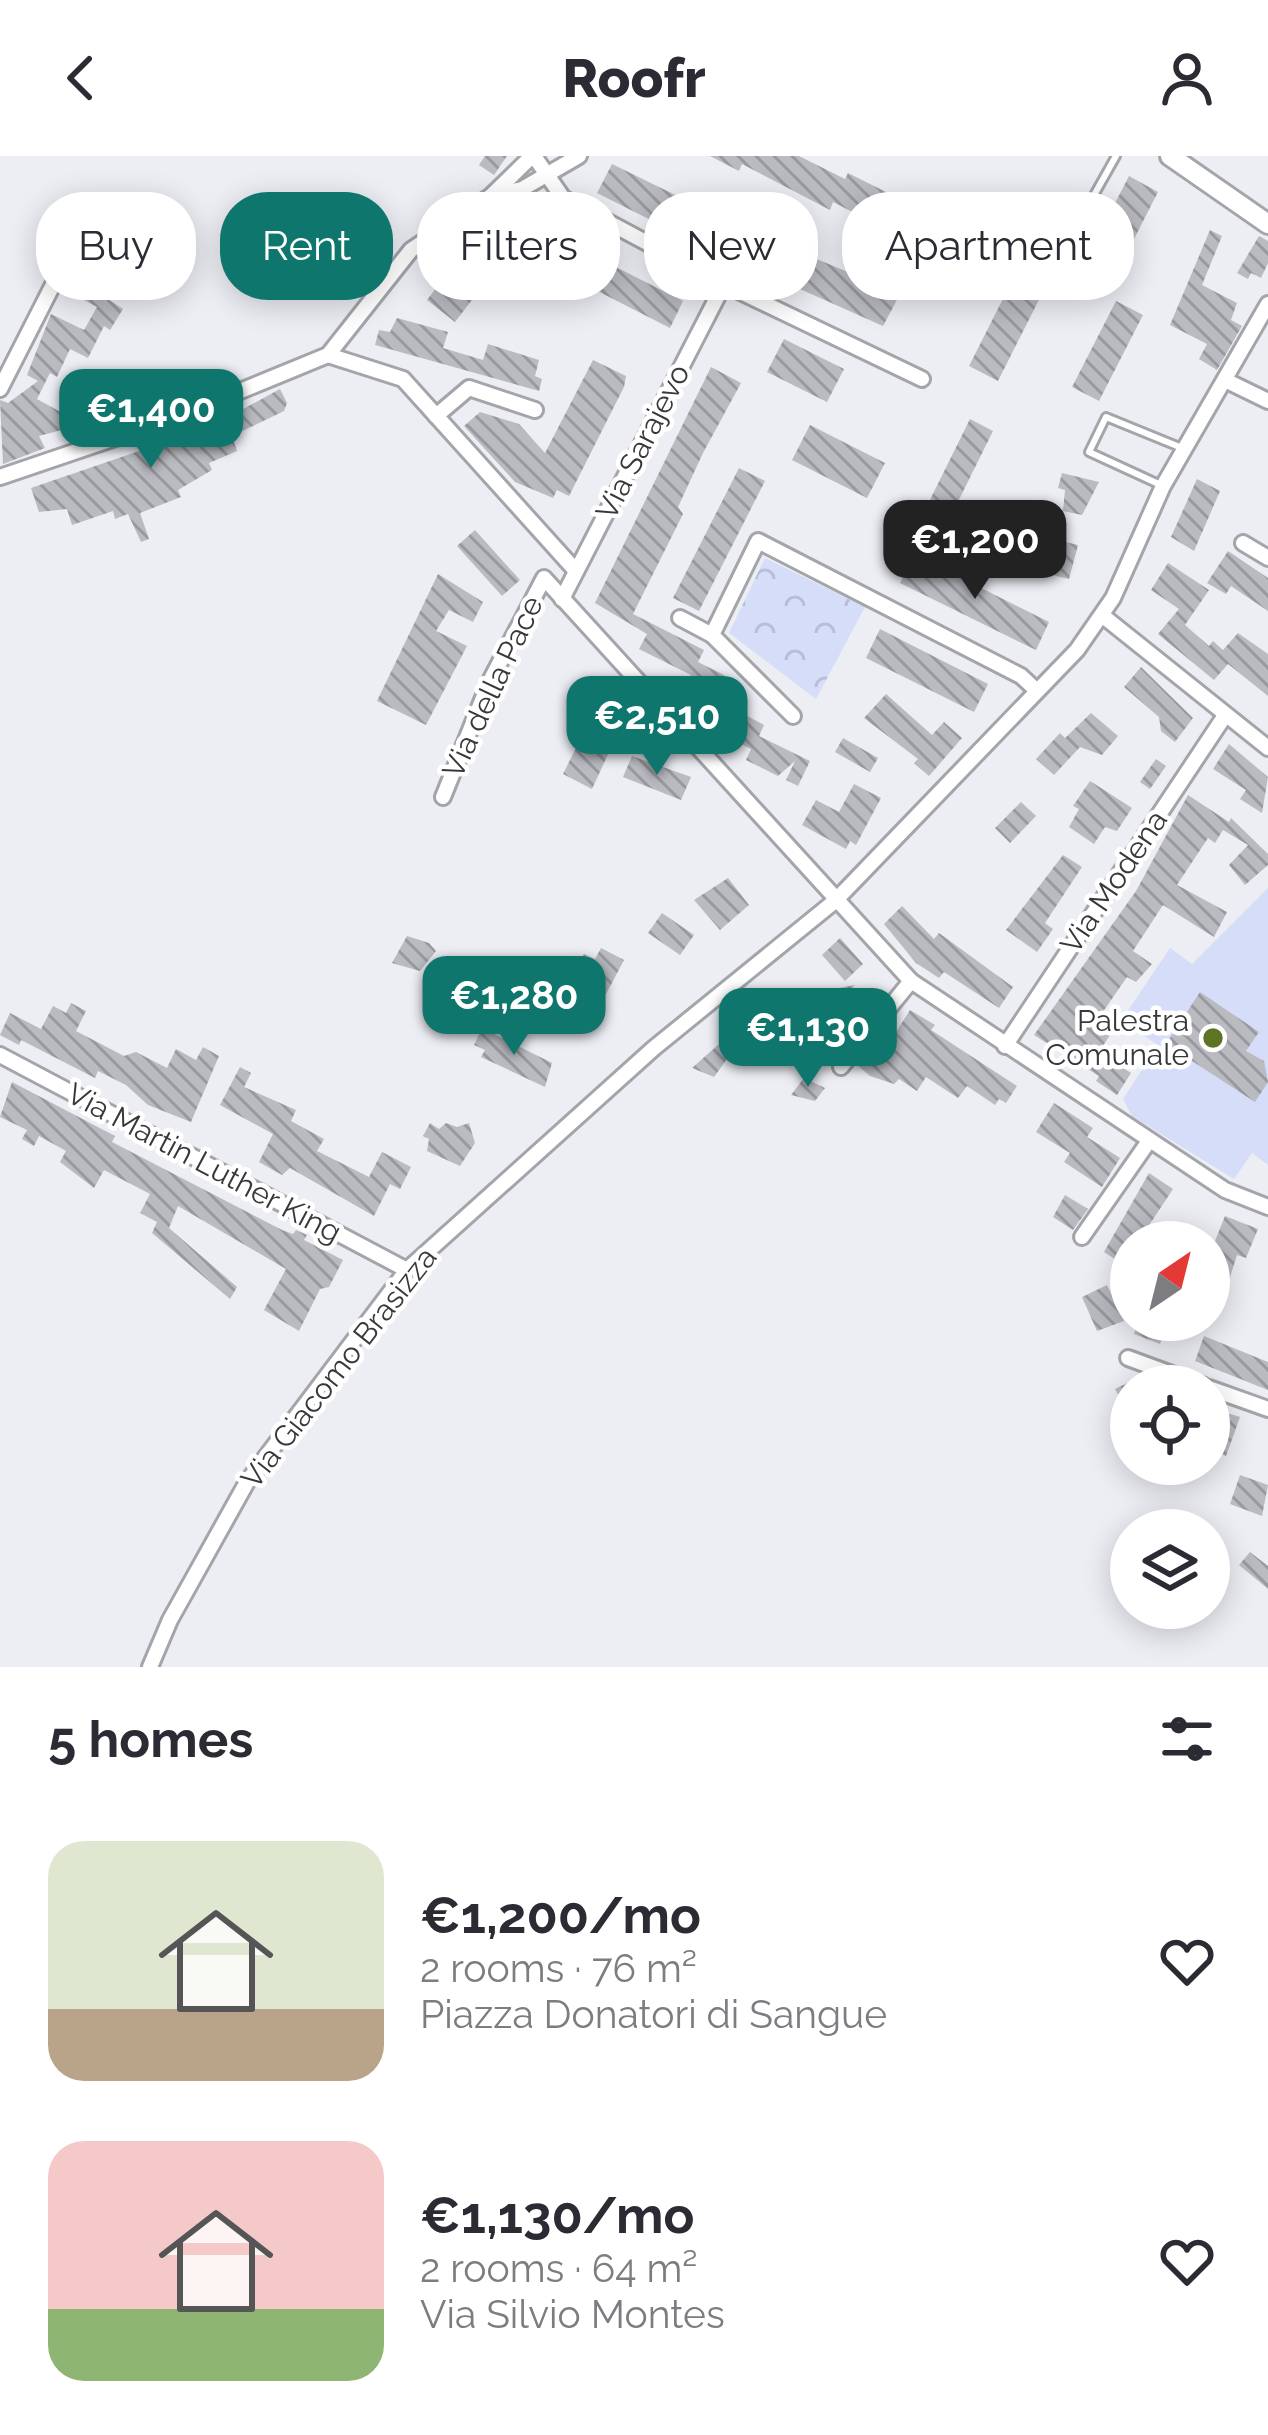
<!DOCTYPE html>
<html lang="en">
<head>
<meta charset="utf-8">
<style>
  body { margin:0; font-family:Raleway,sans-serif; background:#f2f2f3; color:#2b2b33; height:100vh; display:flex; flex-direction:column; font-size:45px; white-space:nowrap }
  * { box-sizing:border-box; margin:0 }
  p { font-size:39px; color:#7c7c81 }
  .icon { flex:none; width:66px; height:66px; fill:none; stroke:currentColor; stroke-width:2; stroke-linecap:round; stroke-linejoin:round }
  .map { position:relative; height:1511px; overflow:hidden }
  .sheet { display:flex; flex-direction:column; background:#fff; flex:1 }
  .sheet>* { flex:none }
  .hud { position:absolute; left:36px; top:36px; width:1197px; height:108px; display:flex; gap:24px }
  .needle { width:78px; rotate:35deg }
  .tools { position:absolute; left:1110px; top:1065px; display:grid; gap:24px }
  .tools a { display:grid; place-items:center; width:120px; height:120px; border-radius:50%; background:#fff; box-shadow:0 6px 30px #0003; font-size:60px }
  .price { position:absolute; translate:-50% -102px; padding:0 27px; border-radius:24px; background:#0f766e; color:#fff; font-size:39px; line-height:78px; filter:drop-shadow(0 3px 6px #0008) }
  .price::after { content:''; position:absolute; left:50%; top:72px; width:36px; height:27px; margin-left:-18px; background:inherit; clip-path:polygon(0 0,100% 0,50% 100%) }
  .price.selected { background:#222; color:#fff }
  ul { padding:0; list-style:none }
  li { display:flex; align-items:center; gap:36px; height:300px; padding:0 48px }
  li span { display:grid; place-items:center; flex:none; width:336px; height:240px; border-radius:36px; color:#555 }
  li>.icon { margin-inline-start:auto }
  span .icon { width:144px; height:144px; fill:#fffc; stroke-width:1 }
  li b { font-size:51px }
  h2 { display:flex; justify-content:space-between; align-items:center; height:144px; padding:0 48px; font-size:51px }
  .tag { padding:0 42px; border-radius:48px; background:#fff; box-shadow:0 6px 30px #0003; font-size:42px; line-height:108px }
  .tag.selected { background:#0f766e; color:#fff }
  header { display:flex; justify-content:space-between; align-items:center; height:156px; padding:0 48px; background:#fff; font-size:54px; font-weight:800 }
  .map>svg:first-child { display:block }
</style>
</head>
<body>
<header><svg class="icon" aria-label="back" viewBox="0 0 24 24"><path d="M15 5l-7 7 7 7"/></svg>Roofr<svg class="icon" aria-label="person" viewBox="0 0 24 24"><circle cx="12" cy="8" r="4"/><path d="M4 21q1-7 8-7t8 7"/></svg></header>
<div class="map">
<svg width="1268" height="1511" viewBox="0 0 1268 1511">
  <defs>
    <pattern id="park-crowns" width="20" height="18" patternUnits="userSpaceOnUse" patternTransform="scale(3)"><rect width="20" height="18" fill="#d6ddf9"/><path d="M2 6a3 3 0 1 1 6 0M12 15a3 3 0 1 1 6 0" fill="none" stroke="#b8bed6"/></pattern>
    <pattern id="building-back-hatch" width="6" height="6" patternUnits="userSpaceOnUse" patternTransform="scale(3)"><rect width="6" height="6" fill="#babbc1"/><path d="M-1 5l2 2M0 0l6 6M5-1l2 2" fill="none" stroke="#98999e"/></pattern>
  </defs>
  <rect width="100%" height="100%" fill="#eceef4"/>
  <!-- grass -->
  <path fill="#d6ddf9" d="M1268 732V1009L1252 997 1234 1023 1132 960 1123 943 1158 889 1121 865 1170 792 1192 808Z"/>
  <!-- park -->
  <path fill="url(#park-crowns)" d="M765 402 865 451 816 543 729 477Z"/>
  <!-- building -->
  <g fill="url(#building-back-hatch)">
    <path d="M485 0H507L494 19 479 9Z"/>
    <path d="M710 0H799L845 23 848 17 938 62 923 92 833 46 830 54 742 8 739 15Z"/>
    <path d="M612 8 755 78 738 108 597 37Z"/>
    <path d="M1129 20 1158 36 1108 134 1078 119Z"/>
    <path d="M531 68 683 145 670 172 517 94Z"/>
    <path d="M1210 74 1222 80 1202 129 1237 147 1231 164 1242 170 1217 214 1199 203 1207 188 1170 169Z"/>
    <path d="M480 79 511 97 505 108 477 84Z"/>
    <path d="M1259 80 1268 85V107L1261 122 1251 117 1248 123 1237 117Z"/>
    <path d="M807 99 896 136 899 140 883 170 791 129Z"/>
    <path d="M1025 99 1054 114 998 225 969 210Z"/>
    <path d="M458 103 477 117 463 137 472 144 455 166 427 144Z"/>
    <path d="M91 132 123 153 110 174 104 170 88 202 70 193 57 221 50 217 37 243 75 264 72 252 99 250 103 263 39 280 45 292 3 308 0 244 8 247 38 225 27 219 51 158 84 174 97 151 84 144Z"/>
    <path d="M1116 145 1143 159 1099 245 1072 231Z"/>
    <path d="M397 162 448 176 443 192 483 204 488 188 539 204 535 220 542 223 539 235 375 189 379 174 390 176Z"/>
    <path d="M784 183 844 213 827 246 767 216Z"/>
    <path d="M593 204 626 220 624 231 569 340 557 334 553 342 515 326 464 270 480 256 519 268 545 297Z"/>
    <path d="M711 211 741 227 703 297 678 351 683 358 633 458 704 494 698 506 724 519 719 530 744 543 738 555 764 569 759 580 810 605 798 630 786 624 795 605 778 620 746 604 751 593 725 580 731 568 705 554 710 544 684 531 691 519 639 493 647 478 595 447Z"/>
    <path d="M280 233 287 247 284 255 232 280 237 295 209 307 212 314 178 334 181 341 140 357 149 383 141 386 128 358 115 363 113 355 72 369 67 353 39 356 31 332 212 270Z"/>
    <path d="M173 236V250L126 253 125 243Z"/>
    <path d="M970 263 993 275 941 380 918 368Z"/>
    <path d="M810 269 885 307 867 342 792 304Z"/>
    <path d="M739 312 765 325 699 455 673 442Z"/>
    <path d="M1062 317 1099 326 1082 359 1063 355 1065 334 1058 332Z"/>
    <path d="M1197 323 1220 335 1194 395 1171 381Z"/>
    <path d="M475 374 520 424 502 440 457 390Z"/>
    <path d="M1061 385 1078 389 1069 423 1052 419Z"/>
    <path d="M1228 395 1268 422V455L1231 430 1226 438 1207 427Z"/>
    <path d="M915 399 1049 466 1036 494 900 427Z"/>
    <path d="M1168 407 1209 434 1185 469 1209 490 1213 485 1223 494 1238 477 1268 498V540L1228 508 1214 524 1158 478 1179 453 1151 434Z"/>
    <path d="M438 418 483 446 473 466 449 454 436 475 467 490 426 569 377 545Z"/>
    <path d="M880 473 988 528 974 556 866 502Z"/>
    <path d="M1141 511 1193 562 1175 586 1161 575 1159 561 1124 531Z"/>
    <path d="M603 537 629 553 592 633 563 618Z"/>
    <path d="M886 538 932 579 944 566 962 582 929 620 914 607 918 603 864 562Z"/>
    <path d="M1091 557 1118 580 1102 599 1080 591 1054 619 1036 603 1060 577 1065 582Z"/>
    <path d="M843 582 878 602 870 616 835 596Z"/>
    <path d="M1229 588 1268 621 1262 657 1240 643 1246 634 1213 613Z"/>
    <path d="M632 600 691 621 681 644 623 621Z"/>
    <path d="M1156 603 1166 610 1150 633 1140 626Z"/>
    <path d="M1090 625 1132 652 1117 675 1105 671 1094 688 1069 671 1079 653 1073 650Z"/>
    <path d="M854 628 881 642 856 689 850 685 846 693 802 669 816 644 839 656Z"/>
    <path d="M1188 639 1229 666 1231 662 1268 698V709L1245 729 1229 709 1248 689 1223 674 1215 687 1208 682 1177 729 1227 756 1214 781 1163 749 1133 795 1152 808 1136 826 1127 821 1098 863 1114 873 1099 896 1131 917 1117 939 1096 925 1099 920 1034 879 1136 735Z"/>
    <path d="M1021 646 1036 660 1010 687 995 672Z"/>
    <path d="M1063 699 1082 711 1045 767 1053 773 1037 796 1006 774Z"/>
    <path d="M728 722 749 749 720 774 694 744Z"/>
    <path d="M902 750 934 783 939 777 1013 831 999 852 944 816 939 822 916 807 884 768Z"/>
    <path d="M662 757 694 779 680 799 648 777Z"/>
    <path d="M407 780 429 787 436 795 420 815 392 807Z"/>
    <path d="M840 782 863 808 845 825 822 799Z"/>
    <path d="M601 792 624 804 606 838 571 822 584 798 595 803Z"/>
    <path d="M855 829 840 845 846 852 783 907 764 896 752 904 735 892 714 921 692 912 755 856 786 888 791 859 813 837Z"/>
    <path d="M1200 836 1259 876 1246 895 1264 905 1268 926 1255 946 1166 888Z"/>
    <path d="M71 847 86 855 76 875 124 900 136 896 167 912 176 893 196 904 203 891 219 900 191 966 148 949 126 929 98 915 95 922 21 884 19 889 0 879 10 857 41 873 53 850 66 857Z"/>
    <path d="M910 854 935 869 931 874 1017 930 1006 947 999 943 995 949 967 930 958 942 926 921 917 935 899 923 894 928 870 920 857 909 875 887 884 895Z"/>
    <path d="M482 872 552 907 545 931 481 901 485 894 474 889Z"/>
    <path d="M240 911 251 917 244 931 296 954 291 965 324 983 317 995 369 1021 382 996 411 1011 400 1033 390 1028 374 1060 290 1012 282 1019 259 1006 273 978 220 949Z"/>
    <path d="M804 922 825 932 815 945 791 939Z"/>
    <path d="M12 926 115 980 112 986 282 1074 293 1078 296 1074 307 1079 304 1084 343 1104 329 1131 320 1133 299 1175 264 1154 286 1113 178 1050 169 1072 237 1131 230 1143 152 1077 157 1066 140 1057 150 1038 104 1014 94 1032 60 1006 66 995 39 980 34 990 22 983 27 974 0 961Z"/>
    <path d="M1054 947 1093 972 1087 981 1120 1002 1102 1031 1064 1006 1070 997 1036 976Z"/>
    <path d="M430 967 439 973 446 967 457 971 469 967 475 987 460 1010 427 995 429 983 423 980Z"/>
    <path d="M1149 1017 1173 1033 1138 1086H1131V1109H1124L1104 1096Z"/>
    <path d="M1065 1039 1088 1053 1073 1074 1053 1061Z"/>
    <path d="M1225 1060 1258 1073 1246 1102 1237 1099 1225 1137 1209 1132V1100Z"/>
    <path d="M1107 1129 1124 1165 1097 1175 1082 1141Z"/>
    <path d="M1139 1164H1169L1160 1188 1134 1178Z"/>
    <path d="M1204 1180 1268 1206V1234L1195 1205Z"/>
    <path d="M1131 1225V1260L1115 1233Z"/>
    <path d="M1214 1253 1240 1261 1226 1300 1209 1293Z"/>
    <path d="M1240 1319 1268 1329 1262 1360 1230 1348Z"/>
    <path d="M1250 1396 1268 1410V1433L1239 1409Z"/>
  </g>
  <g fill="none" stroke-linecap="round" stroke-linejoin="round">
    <!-- lane casing -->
    <g stroke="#a3a5ab" stroke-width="12">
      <g id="lane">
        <path d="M1057 105 1116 0"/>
        <path d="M1163 330 1089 296 1106 261 1182 292"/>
      </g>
    </g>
    <!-- street casing -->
    <g stroke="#a3a5ab" stroke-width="20">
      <g id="street">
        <path d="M534 0 563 42 724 128 922 223"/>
        <path d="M491 40 522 33 579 0"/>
        <path d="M328 199 403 223 576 415"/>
        <path d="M1227 225 1268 245"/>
        <path d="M0 233 61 113"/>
        <path d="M436 260 469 232 535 254"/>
        <path d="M0 321 177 261 328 199 411 94 491 40 532 0"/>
        <path d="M1243 387 1268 402"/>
        <path d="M562 443 724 128"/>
        <path d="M1103 460 1268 592"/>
        <path d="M680 462 712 479"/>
        <path d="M793 560 712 479 758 385 1021 520 1036 534"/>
        <path d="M443 641 489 527 544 422 911 825 1225 1034 1268 1051"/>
        <path d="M1005 890 1224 561"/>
        <path d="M0 899 407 1114"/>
        <path d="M841 911 911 825"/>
        <path d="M1082 1081 1149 985"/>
        <path d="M1128 1202 1204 1230"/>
        <path d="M1209 1232 1268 1253"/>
        <path d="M150 1511 170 1464 247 1326 407 1114 654 892 835 745 1077 494 1113 442 1163 330 1268 148"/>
      </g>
    </g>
    <!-- secondary casing -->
    <g stroke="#a3a5ab" stroke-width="24">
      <path id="secondary" d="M1170 0 1268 68"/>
    </g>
    <!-- lane -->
    <use href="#lane" stroke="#fff" stroke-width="6"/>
    <!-- street -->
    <use href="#street" stroke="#fff" stroke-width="14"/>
    <!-- secondary -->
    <use href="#secondary" stroke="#fff" stroke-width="18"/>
  </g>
  <!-- markers -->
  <circle fill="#5d7426" stroke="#fff" stroke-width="4.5" cx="1213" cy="882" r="12"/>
  <g text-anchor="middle" stroke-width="9" stroke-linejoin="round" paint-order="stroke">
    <!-- street labels -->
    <g font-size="30" fill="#38383b" stroke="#fff">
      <text transform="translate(643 286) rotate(-63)" y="10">Via Sarajevo</text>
      <text transform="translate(493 531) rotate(-65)" y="10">Via della Pace</text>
      <text transform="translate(1114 726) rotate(-56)" y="10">Via Modena</text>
      <text transform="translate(204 1007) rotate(28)" y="10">Via Martin Luther King</text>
      <text transform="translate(339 1212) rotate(-52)" y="10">Via Giacomo Brasizza</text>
    </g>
    <!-- poi labels -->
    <g font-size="30" fill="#38383b" stroke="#fff" text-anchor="end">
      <text x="1189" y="875">Palestra<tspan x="1189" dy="34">Comunale</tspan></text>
    </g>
  </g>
</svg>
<div class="tools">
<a><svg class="needle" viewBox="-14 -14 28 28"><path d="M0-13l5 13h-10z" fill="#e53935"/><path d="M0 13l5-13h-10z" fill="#7c7c81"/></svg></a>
<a><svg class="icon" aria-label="locate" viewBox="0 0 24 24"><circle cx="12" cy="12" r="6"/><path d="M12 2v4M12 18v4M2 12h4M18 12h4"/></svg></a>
<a><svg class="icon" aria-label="layers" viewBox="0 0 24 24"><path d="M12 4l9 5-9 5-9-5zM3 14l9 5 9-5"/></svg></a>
</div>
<b class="price" style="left:151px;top:315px">€1,400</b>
<b class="price selected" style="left:975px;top:446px">€1,200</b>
<b class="price" style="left:657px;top:622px">€2,510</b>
<b class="price" style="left:514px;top:902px">€1,280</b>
<b class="price" style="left:808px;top:934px">€1,130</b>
<div class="hud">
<a class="tag">Buy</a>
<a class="tag selected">Rent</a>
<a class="tag">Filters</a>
<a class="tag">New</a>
<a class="tag">Apartment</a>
</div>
</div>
<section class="sheet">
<h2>5 homes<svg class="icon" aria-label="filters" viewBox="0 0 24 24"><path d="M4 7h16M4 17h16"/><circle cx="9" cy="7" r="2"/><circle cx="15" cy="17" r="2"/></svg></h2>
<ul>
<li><span style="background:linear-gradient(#dfe7d0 70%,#b9a48a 0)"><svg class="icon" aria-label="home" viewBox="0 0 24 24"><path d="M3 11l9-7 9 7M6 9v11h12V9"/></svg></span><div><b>€1,200/mo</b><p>2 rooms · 76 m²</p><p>Piazza Donatori di Sangue</p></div><svg class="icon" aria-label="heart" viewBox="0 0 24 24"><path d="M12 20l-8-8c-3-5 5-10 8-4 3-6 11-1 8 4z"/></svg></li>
<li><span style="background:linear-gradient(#f6c9c9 70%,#8fb573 0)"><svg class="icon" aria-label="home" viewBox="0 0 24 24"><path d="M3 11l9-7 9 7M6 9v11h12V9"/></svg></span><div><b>€1,130/mo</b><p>2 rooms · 64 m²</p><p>Via Silvio Montes</p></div><svg class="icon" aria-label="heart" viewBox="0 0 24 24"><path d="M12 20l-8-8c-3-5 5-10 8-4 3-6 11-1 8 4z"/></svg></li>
</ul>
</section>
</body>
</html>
